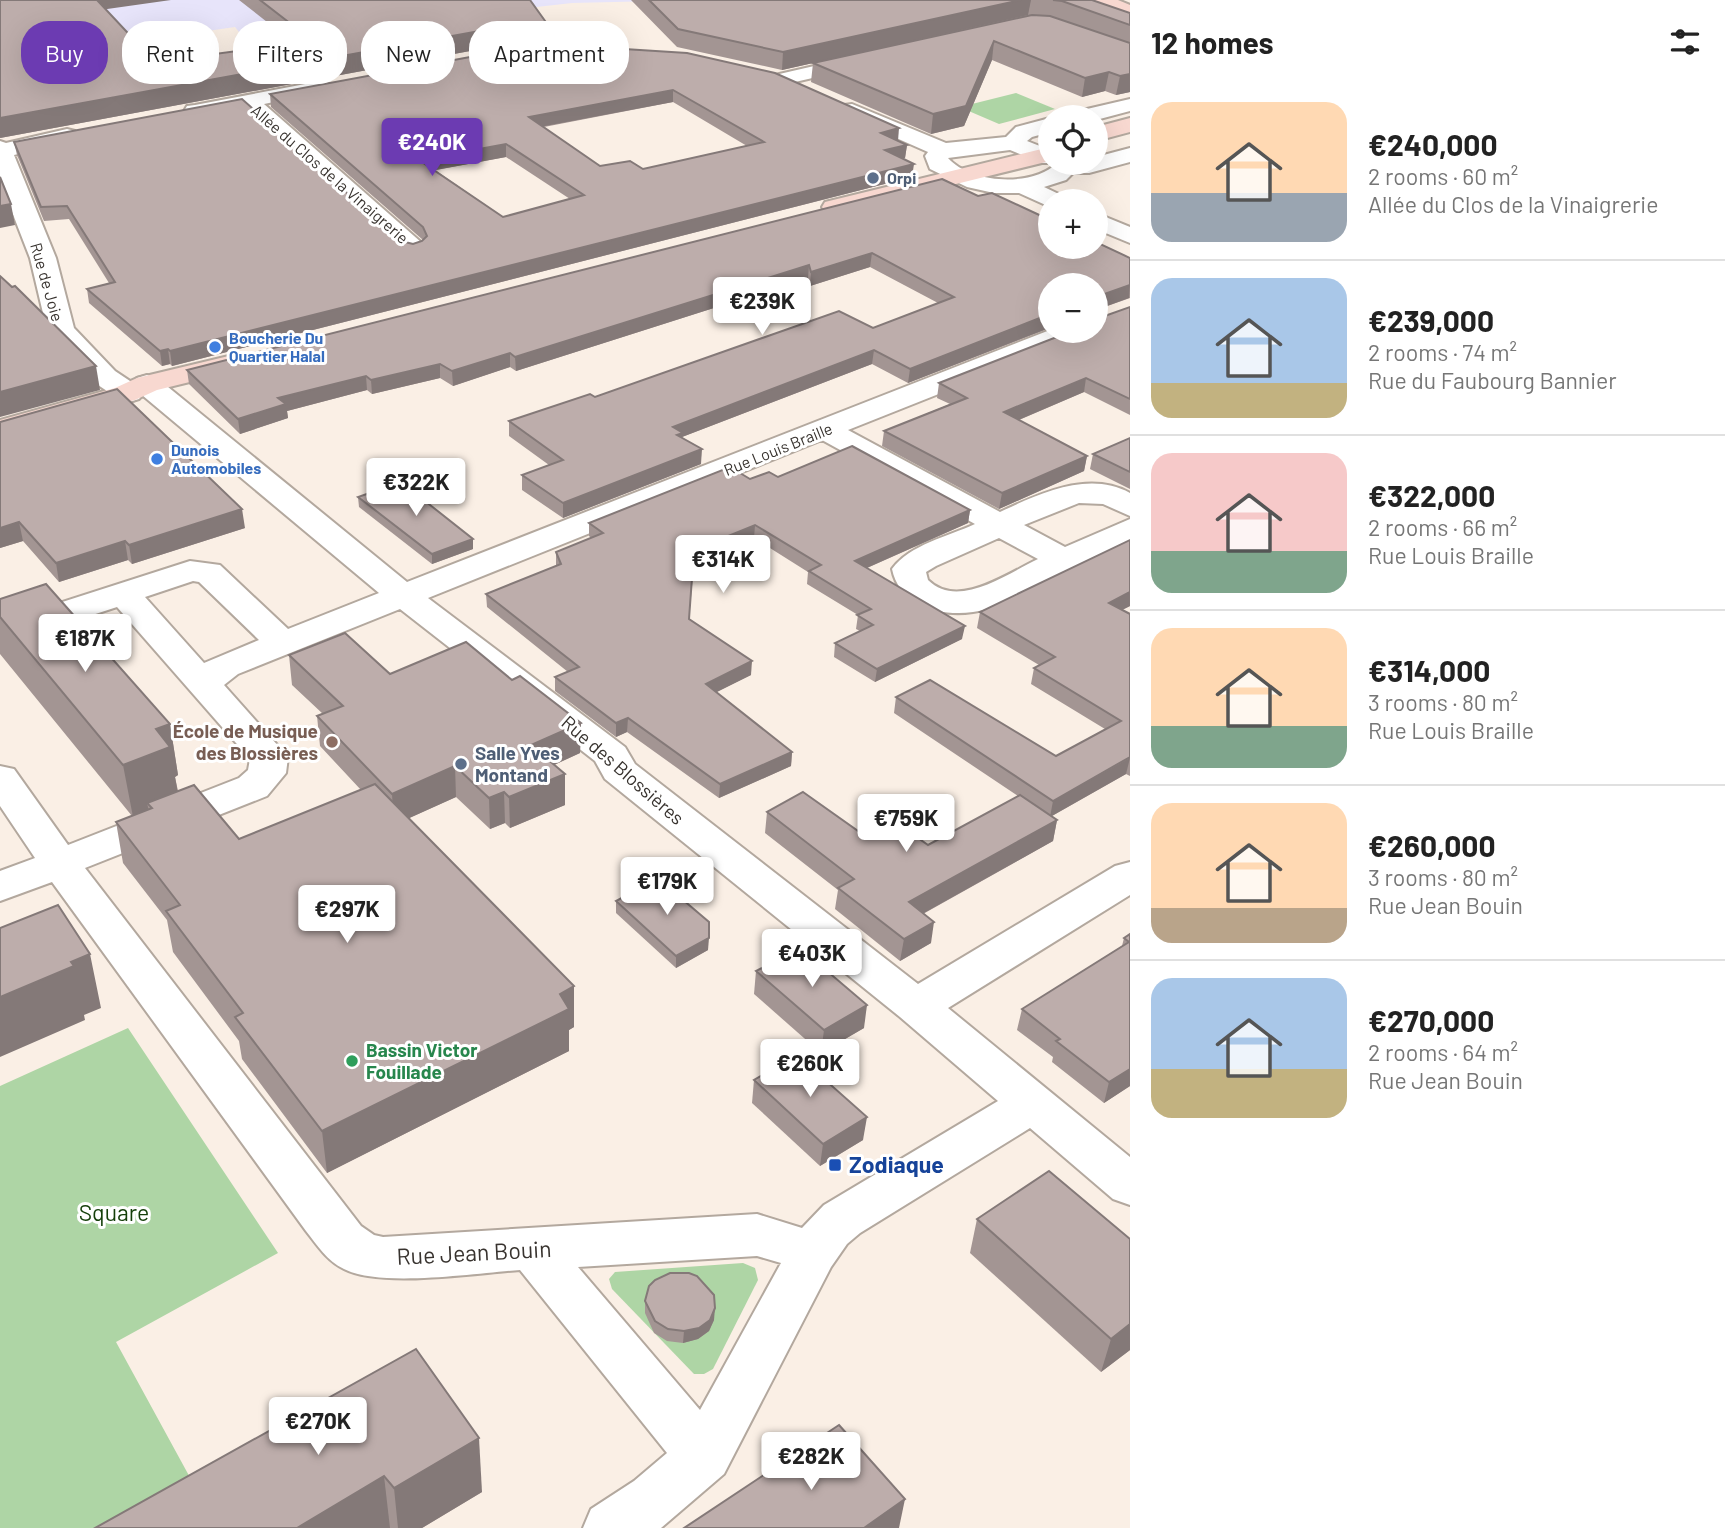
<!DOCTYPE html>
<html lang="en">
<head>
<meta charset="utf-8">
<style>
  body { margin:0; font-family:Barlow,sans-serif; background:#f2f2f2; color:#222; height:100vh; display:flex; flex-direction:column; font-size:26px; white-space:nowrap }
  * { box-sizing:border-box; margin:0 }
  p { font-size:23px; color:#767676 }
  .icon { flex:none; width:38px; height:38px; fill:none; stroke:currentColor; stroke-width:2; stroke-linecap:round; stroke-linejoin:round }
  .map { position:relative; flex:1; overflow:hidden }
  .sheet { display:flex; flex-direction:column; background:#fff; width:595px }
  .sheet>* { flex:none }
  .top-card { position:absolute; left:21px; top:21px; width:665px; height:63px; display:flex; gap:14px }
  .tools { position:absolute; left:1038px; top:105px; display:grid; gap:14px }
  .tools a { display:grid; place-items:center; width:70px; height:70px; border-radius:50%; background:#fff; box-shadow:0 7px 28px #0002; font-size:35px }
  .price { position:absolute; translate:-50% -60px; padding:0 16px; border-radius:7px; background:#fff; color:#222; font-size:23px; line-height:46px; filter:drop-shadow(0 2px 4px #0008) }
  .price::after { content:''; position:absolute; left:50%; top:42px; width:21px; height:16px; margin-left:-10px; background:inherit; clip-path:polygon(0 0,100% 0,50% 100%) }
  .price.on { background:#6c3bb2; color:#fff }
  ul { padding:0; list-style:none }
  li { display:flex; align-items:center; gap:21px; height:175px; padding:0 21px }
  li+li { border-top:2px solid #e0e0e0 }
  li span { display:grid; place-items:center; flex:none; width:196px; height:140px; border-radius:21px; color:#555 }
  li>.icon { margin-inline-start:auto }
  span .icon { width:84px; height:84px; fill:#fffc; stroke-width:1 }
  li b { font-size:30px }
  h2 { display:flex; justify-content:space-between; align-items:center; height:84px; padding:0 21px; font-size:30px }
  .pill { padding:0 24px; border-radius:28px; background:#fff; box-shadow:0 7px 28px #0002; font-size:24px; line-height:63px }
  .pill.on { background:#6c3bb2; color:#fff }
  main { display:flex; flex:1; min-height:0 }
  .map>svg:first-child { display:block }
</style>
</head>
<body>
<main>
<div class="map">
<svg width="1130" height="1528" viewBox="0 0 1130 1528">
  <rect width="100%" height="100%" fill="#faefe5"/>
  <!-- commercial -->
  <path fill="#e7e4fa" d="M84 0H700L572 3 484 13 474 3 239 32 235 27 124 43Z"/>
  <!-- green -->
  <g fill="#aed5a5">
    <path d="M866 67 972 104 1016 93 1055 109 999 124Z"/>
    <path d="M128 1028 278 1253 116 1342 193 1483 123 1528H0V1086Z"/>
    <path d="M743 1263 755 1268 758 1280 713 1369 704 1374H694L612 1289 609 1279 615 1272Z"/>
  </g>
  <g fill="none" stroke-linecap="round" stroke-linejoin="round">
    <!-- minor casing -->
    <g stroke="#b3a89e" stroke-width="4">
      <g id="minor">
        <path d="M862 55 869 57 872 61 869 65 782 85 775 83 772 79 775 75Z"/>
        <path d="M321 81 328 83 331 87 328 91 264 104 422 243 426 248 422 253 413 256 404 253 243 108 195 117 187 116 184 111 187 106 195 105Z"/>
        <path d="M1130 99V111L1096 120V117H1071L1074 112Z"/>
        <path d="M852 104 946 143 1006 137 1016 127 1050 118V132L1032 137 1027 141 1050 150V163H1096V157L1130 148V162L1089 173H1073L1066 180 1044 187 1063 196 1067 201H1050V207L1019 193H994L967 187 930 169 925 156 928 152 844 115 841 110 844 105ZM1010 150 1042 163H1057C1032 188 970 183 948 158Z"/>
        <path d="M67 129 75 131 78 136 75 141 14 155 56 258 74 328 115 371 133 383 137 378 147 375 157 378 407 582 1050 330 1086 331 1082 337 848 430 1000 512C1038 494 1089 470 1130 493V516L1103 504 1079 503 1024 525 1065 547 1130 519V541C1094 558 1059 575 1023 592 1007 599 991 610 973 612 940 617 899 605 892 569 909 545 949 536 975 524L822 440 428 598 625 747 635 764 918 984 1115 866 1130 862V895L948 1008 1130 1157V1205L1113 1199 1030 1128 860 1233 847 1244 831 1267 724 1474 661 1528H583L591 1509 634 1481 667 1453 520 1270C475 1273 381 1288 344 1269 327 1261 317 1245 306 1231L52 882 0 901V871L35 858 0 806V766L14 769 68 845 239 778 248 770 250 759 117 607 0 645V622L190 561 220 565 288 629 379 593 142 395 139 399 129 402 119 399 95 383 47 330 30 258 0 181V141L6 143ZM999 538 1038 559C1008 573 958 610 928 580L926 572 936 566ZM193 581 199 582 259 640 204 663 145 597ZM400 609 595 761 605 779 900 1017 998 1101 824 1205 802 1228 757 1214 383 1237 374 1235 361 1226 85 868 267 796 286 773 288 757 224 685 238 674ZM757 1256 781 1263 700 1410 578 1267Z"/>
        <path d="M1096 213 1130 227V243L1096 229Z"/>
      </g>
    </g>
    <!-- secondary casing -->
    <g stroke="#b3a89e" stroke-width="4">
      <g id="secondary">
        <path d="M1091 0H1118L1130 5V17L1093 4Z"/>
        <path d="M1130 118V132L1096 141V127Z"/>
        <path d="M1050 147V161L834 214 825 212 822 207 825 202Z"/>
        <path d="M237 354 247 356 251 362 247 368 157 390 135 400 0 438V420L115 388 137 378Z"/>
      </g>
    </g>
    <!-- minor -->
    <use href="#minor" fill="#fff" fill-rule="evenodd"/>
    <!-- secondary -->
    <use href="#secondary" fill="#f8d8d0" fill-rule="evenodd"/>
  </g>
  <!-- wall -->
  <g fill="#a39593" fill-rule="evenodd">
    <path d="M239 0H530L549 43 497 46 0 138 105 9 155 62 295 44Z"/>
    <path d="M631 0H1092L1130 13V92L1116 95 1105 91 1082 97 992 60 964 126 931 134 811 82 813 63 782 70 677 47Z"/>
    <path d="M577 46 898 141 907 145 905 158 902 159 912 177 172 366 170 364 162 366 89 303 87 289 109 283 69 219 44 221 17 155 14 142 413 244 423 240 271 107 270 94ZM673 102 747 146 643 169 600 166 544 127ZM506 157 570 199 503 217 435 170Z"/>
    <path d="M978 196 1130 258V298L1096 310V315L1099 318 1130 307V415L1084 392 1019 420 1087 456 1084 471 999 509 882 446 884 431 950 404 937 398 939 383 1096 331V285H1050V328L908 383 872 364 682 437 701 464 563 518 522 490V475L549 465 509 436V421L595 397 873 328 938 303 870 267 810 286 808 278 516 371 510 367 453 386 440 378 372 394 367 390 287 411 288 418 240 434 189 384 187 370Z"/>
    <path d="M0 422 245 528 132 564 128 560 59 582 23 541 0 548Z"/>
    <path d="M1130 438V489L1090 469 1093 454Z"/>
    <path d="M778 477 970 510 968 523 867 568 962 639 875 682 834 657 835 643 860 631 856 629 858 615 807 584 808 572 754 538 694 564 689 620 751 675 716 692 792 752 791 766 719 798 627 732 616 737 555 691V677L568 672 487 607 486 594 556 566V552L591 538 589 536V523L750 479Z"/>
    <path d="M358 497 473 549 432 564 359 507Z"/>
    <path d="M1130 540V606L1122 610 1130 614V776L1126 774 1052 816 1057 820 1053 841 923 914 931 943 900 961 835 909 838 890 765 833 767 812 868 838 928 845 1018 796 894 713 896 697 1056 756 1105 729 1031 684 1034 668 1039 665 977 628 980 612Z"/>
    <path d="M0 599 170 724 178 775 175 777 178 791 239 839 361 790 320 746 317 716 323 714 292 685 289 655 390 674 512 680 581 723 580 753 554 765 565 805 510 828 505 823 490 829 456 797 409 818 574 1027 569 1030V1051L327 1173 242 1059 239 1041 173 952 167 920 123 863 116 822 132 816 0 654Z"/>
    <path d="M616 901 708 950 676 968 616 913Z"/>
    <path d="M1130 934V1086L1104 1103 1052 1062 1053 1057 1017 1030 1022 1009 1122 946 1124 938Z"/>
    <path d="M756 971 864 1028 821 1053 754 994Z"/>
    <path d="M754 1080 863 1140 820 1166 752 1103Z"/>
    <path d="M977 1219 1130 1350 1101 1372 970 1253Z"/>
    <path d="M645 1301 714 1320 709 1331 698 1339 683 1343 667 1341 654 1333 645 1313Z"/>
    <path d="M416 1349 482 1492 422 1528H95Z"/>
  </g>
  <!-- shaded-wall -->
  <g fill="#847978">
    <path d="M91 0H171L93 11Z"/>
    <path d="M1021 0H1031L1028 15 782 70 783 52Z"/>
    <path d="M548 25 549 43 497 46 0 138V118L496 28Z"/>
    <path d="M994 41 992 60 964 126 931 134 933 114Z"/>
    <path d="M1109 72 1105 91 1082 97 1085 78Z"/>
    <path d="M1130 74V92L1116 95 1120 76Z"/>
    <path d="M673 90V102L529 129V117Z"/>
    <path d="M899 128 898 141 881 133Z"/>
    <path d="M506 144V157L420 173 419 160Z"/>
    <path d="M907 145 905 158 884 163 885 150Z"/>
    <path d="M914 164 912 177 172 366 170 351Z"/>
    <path d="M11 204 15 225 0 228V206Z"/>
    <path d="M872 253 870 267 810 286 811 272Z"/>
    <path d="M809 265 808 278 516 371 515 357Z"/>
    <path d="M1130 285 1129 298 1096 310V297Z"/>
    <path d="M1050 314 1049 328 908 383 910 369Z"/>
    <path d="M168 349 170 364 162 366 160 351Z"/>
    <path d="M874 350 872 364 682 437V447L673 427Z"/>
    <path d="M510 353V367L453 386 452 371Z"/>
    <path d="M440 364V378L372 394 371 380Z"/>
    <path d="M96 366 100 390 0 417V392Z"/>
    <path d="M366 376 367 390 287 411 288 418 240 434 238 419 278 398Z"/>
    <path d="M1086 378 1084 392 1002 427 1004 412Z"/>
    <path d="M702 449 701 464 563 518V503Z"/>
    <path d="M1087 456 1084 471 999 509 1002 493Z"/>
    <path d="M242 509 245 528 132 564 129 545Z"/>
    <path d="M970 510 968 523 853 574 855 561Z"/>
    <path d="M19 522 23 541 0 548V528Z"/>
    <path d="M755 525 754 538 694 564V550Z"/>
    <path d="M473 539V549L432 564V554Z"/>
    <path d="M125 541 128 560 59 582 56 563Z"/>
    <path d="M1130 592V606L1106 618 1109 603Z"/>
    <path d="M965 626 962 639 875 682 877 669Z"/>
    <path d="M752 661 751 675 705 698 706 684Z"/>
    <path d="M628 718 627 732 616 737V723Z"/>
    <path d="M581 723 580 753 532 775 531 745Z"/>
    <path d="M170 724 178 775 175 777 179 799 147 803 149 811 133 817 123 765 156 729Z"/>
    <path d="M792 752 791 766 719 798 720 784Z"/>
    <path d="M1130 758 1126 774 1050 817 1053 801Z"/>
    <path d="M455 766 456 797 394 825 392 794Z"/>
    <path d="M565 774V805L510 828 509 797Z"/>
    <path d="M504 792 505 823 490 829 489 798Z"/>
    <path d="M1057 820 1053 841 906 923 909 902Z"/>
    <path d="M934 922 931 943 900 961 904 939Z"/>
    <path d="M709 938 708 950 676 968V956Z"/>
    <path d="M90 954 101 1008 84 1015 85 1020 0 1057V997L71 962Z"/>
    <path d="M574 986V1027L569 1030V1051L327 1173 322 1131Z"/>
    <path d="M867 1005 864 1028 821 1053 824 1030Z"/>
    <path d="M1130 1069V1086L1104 1103 1109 1082Z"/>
    <path d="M867 1117 863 1140 820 1166 823 1144Z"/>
    <path d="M715 1308 714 1320 709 1331 698 1339 683 1343 684 1331Z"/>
    <path d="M1130 1324V1350L1101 1372 1111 1339Z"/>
    <path d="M479 1438 482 1492 422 1528H398L394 1488Z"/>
    <path d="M384 1476 390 1528H297Z"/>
    <path d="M905 1499 899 1528H864Z"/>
  </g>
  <!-- building -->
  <g fill="#bdadab" stroke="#847978" stroke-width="2" fill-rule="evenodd">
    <path d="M0 0H97L155 62 313 41 260 0H530L548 25 496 28 0 118Z"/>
    <path d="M649 0H1021L783 52 678 29Z"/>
    <path d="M1053 0H1092L1130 13V25L1062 1Z"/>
    <path d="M1032 15 1050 16 1130 43V74L1120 76 1109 72 1085 78 994 41 966 106 933 114 813 63Z"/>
    <path d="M577 46 687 53 775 73 899 128 881 133 907 145 885 150 914 164 170 351 168 349 160 351 87 289 115 282 67 206 41 207 14 142 242 99 401 241 413 244 422 241 427 236 423 227 270 94 497 52ZM673 90 764 142 643 169 630 161 600 166 529 117ZM506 144 584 195 503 217 419 160Z"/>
    <path d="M0 177 11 204 0 206Z"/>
    <path d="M942 179 978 196 992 193 1050 220V247H1096V242L1130 258V285L1096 297V315L1099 318 1130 307V399L1086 378 1004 412 1087 456 1002 493 884 431 967 398 939 383 1072 331H1096V285H1050V314L910 369 874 350 673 427 683 433 677 435 702 449 563 503 522 475 563 460 509 421 590 394 595 397 839 311 873 328 954 297 872 253 811 272 809 265 515 357 510 353 452 371 440 364 371 380 366 376 278 398 286 404 238 419 187 370Z"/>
    <path d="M0 276 12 287 15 286 96 366 0 392Z"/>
    <path d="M117 389 242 509 129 545 125 541 56 563 19 522 0 528V422Z"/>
    <path d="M1130 438V472L1093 454Z"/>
    <path d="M852 446 970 510 855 561 965 626 877 669 835 643 873 625 857 615 871 609 809 571 821 565 755 525 694 550 689 619 752 661 706 684 792 752 720 784 628 718 616 723 555 677 579 667 486 594 561 564 556 552 603 533 589 523 730 467 750 479 769 472 778 477Z"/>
    <path d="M401 482 473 539 432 554 358 497Z"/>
    <path d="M1130 540V592L1109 603 1130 614V757L1053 801 896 697 930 680 1056 756 1121 721 1034 668 1055 657 980 612Z"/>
    <path d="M46 584 170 724 156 729 170 747 123 765 0 617V599Z"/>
    <path d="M345 633 390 674 466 642 512 680 520 676 581 723 531 745 565 774 509 797 504 792 489 798 455 766 392 794 317 716 343 706 289 655Z"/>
    <path d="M375 784 574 986 560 994 569 1009 322 1131 235 1017 243 1013 166 911 180 905 116 822 152 808 147 803 194 785 239 839Z"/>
    <path d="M803 792 868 838 897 823 928 845 1020 795 1057 820 909 902 934 922 904 939 838 888 854 879 767 812Z"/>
    <path d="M652 882H662L709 922V938L676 956 616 901Z"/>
    <path d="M58 905 90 954 71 962 74 966 0 997V928Z"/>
    <path d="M1130 934V1069L1109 1082 1056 1041 1060 1039 1022 1009 1129 942 1124 938Z"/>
    <path d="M800 948 867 1005 824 1030 756 971Z"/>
    <path d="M797 1055 867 1117 823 1144 754 1080Z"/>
    <path d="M1049 1171 1130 1239V1324L1111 1339 977 1219Z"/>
    <path d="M670 1273H689L697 1276 714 1295 715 1308 710 1320 699 1328 684 1331 668 1329 655 1321 645 1301 649 1286 655 1280Z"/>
    <path d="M416 1349 479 1438 394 1488 384 1476 297 1528H95Z"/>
    <path d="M839 1425 905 1499 864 1528H684Z"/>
  </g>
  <!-- markers -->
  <g fill="#5c6f8a" stroke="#fff" stroke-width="2.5">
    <circle cx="873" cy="178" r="7"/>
    <circle cx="461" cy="764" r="7"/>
  </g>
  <g fill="#3f7fe0" stroke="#fff" stroke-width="2.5">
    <circle cx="215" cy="347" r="7"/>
    <circle cx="157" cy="459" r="7"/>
  </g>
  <circle fill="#8d6e63" stroke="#fff" stroke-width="2.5" cx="332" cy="742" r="7"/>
  <circle fill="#2e9e5b" stroke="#fff" stroke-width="2.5" cx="352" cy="1061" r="7"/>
  <rect fill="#1a4fb4" stroke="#fff" stroke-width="2.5" x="828" y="1158" width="14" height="14" rx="3.5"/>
  <g text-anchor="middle" stroke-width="6" stroke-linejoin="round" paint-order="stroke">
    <!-- far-street labels -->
    <g font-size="16" fill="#38332f" stroke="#fff">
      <text transform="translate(330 174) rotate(41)" y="6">Allée du Clos de la Vinaigrerie</text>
      <text transform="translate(47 282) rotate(74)" y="6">Rue de Joie</text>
      <text transform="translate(778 449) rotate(-22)" y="6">Rue Louis Braille</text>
    </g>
    <!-- far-service labels -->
    <g font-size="16" font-weight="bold" fill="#4e5e75" stroke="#fff" text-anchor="start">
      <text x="887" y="184">Orpi</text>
    </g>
    <!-- far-shop labels -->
    <g font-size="16" font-weight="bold" fill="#366cbe" stroke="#fff" text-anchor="start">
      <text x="229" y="344">Boucherie Du<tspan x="229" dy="18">Quartier Halal</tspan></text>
      <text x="171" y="456">Dunois<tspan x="171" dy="18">Automobiles</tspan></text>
    </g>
    <!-- education labels -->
    <g font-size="19" font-weight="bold" fill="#785e54" stroke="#fff" text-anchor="end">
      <text x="318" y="738">École de Musique<tspan x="318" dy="22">des Blossières</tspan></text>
    </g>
    <!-- service labels -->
    <g font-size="19" font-weight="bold" fill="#4e5e75" stroke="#fff" text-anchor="start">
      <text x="475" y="760">Salle Yves<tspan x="475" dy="22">Montand</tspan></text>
    </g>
    <!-- street labels -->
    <g font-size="19" fill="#38332f" stroke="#fff">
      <text transform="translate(623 770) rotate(41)" y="7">Rue des Blossières</text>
    </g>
    <!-- leisure labels -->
    <g font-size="19" font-weight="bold" fill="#27864d" stroke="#fff" text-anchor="start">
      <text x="366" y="1057">Bassin Victor<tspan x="366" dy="22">Fouillade</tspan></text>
    </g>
    <!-- near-transit labels -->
    <g font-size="23" font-weight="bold" fill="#164399" stroke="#fff" text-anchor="start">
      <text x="849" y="1173">Zodiaque</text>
    </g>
    <!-- near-park labels -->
    <g font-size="23" fill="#143f09" stroke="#fff">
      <text x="114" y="1221">Square</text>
    </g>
    <!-- near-street labels -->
    <g font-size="23" fill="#38332f" stroke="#fff">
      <text transform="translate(474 1253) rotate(-3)" y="8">Rue Jean Bouin</text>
    </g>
  </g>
</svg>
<div class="tools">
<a><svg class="icon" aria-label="locate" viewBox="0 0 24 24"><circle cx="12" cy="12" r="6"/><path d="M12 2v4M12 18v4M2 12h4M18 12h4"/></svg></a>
<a>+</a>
<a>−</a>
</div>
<b class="price on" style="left:432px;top:178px">€240K</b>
<b class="price" style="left:762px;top:337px">€239K</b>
<b class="price" style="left:416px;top:518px">€322K</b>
<b class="price" style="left:723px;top:595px">€314K</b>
<b class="price" style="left:85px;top:674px">€187K</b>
<b class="price" style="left:906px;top:854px">€759K</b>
<b class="price" style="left:667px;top:917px">€179K</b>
<b class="price" style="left:347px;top:945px">€297K</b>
<b class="price" style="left:812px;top:989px">€403K</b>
<b class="price" style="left:810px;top:1099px">€260K</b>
<b class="price" style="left:318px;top:1457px">€270K</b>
<b class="price" style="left:811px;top:1492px">€282K</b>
<div class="top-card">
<a class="pill on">Buy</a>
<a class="pill">Rent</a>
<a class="pill">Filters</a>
<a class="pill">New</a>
<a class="pill">Apartment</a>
</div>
</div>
<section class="sheet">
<h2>12 homes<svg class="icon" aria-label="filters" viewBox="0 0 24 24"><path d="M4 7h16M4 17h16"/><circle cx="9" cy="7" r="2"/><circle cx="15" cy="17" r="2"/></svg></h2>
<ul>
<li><span style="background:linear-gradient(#ffd9b3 65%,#9aa5b1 0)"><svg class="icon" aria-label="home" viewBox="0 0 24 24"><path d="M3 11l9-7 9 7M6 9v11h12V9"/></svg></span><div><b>€240,000</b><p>2 rooms · 60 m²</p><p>Allée du Clos de la Vinaigrerie</p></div></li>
<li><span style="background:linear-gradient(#a9c7e8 75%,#c2b280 0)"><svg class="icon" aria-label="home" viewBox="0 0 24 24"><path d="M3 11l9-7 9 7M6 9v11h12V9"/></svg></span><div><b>€239,000</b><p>2 rooms · 74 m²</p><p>Rue du Faubourg Bannier</p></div></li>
<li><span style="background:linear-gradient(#f6c9c9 70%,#7fa58c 0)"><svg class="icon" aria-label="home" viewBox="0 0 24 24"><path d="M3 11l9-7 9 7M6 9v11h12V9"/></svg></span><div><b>€322,000</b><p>2 rooms · 66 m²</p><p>Rue Louis Braille</p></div></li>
<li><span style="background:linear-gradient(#ffd9b3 70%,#7fa58c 0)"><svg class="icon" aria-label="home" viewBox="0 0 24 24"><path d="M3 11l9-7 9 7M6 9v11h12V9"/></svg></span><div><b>€314,000</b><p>3 rooms · 80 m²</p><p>Rue Louis Braille</p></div></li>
<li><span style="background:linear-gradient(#ffd9b3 75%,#b9a48a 0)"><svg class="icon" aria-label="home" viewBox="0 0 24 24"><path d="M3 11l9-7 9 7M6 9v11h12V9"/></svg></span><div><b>€260,000</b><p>3 rooms · 80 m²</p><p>Rue Jean Bouin</p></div></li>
<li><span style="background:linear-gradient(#a9c7e8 65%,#c2b280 0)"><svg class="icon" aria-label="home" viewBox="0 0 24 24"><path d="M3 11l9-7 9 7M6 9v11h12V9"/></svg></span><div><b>€270,000</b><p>2 rooms · 64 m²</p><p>Rue Jean Bouin</p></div></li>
</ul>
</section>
</main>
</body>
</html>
